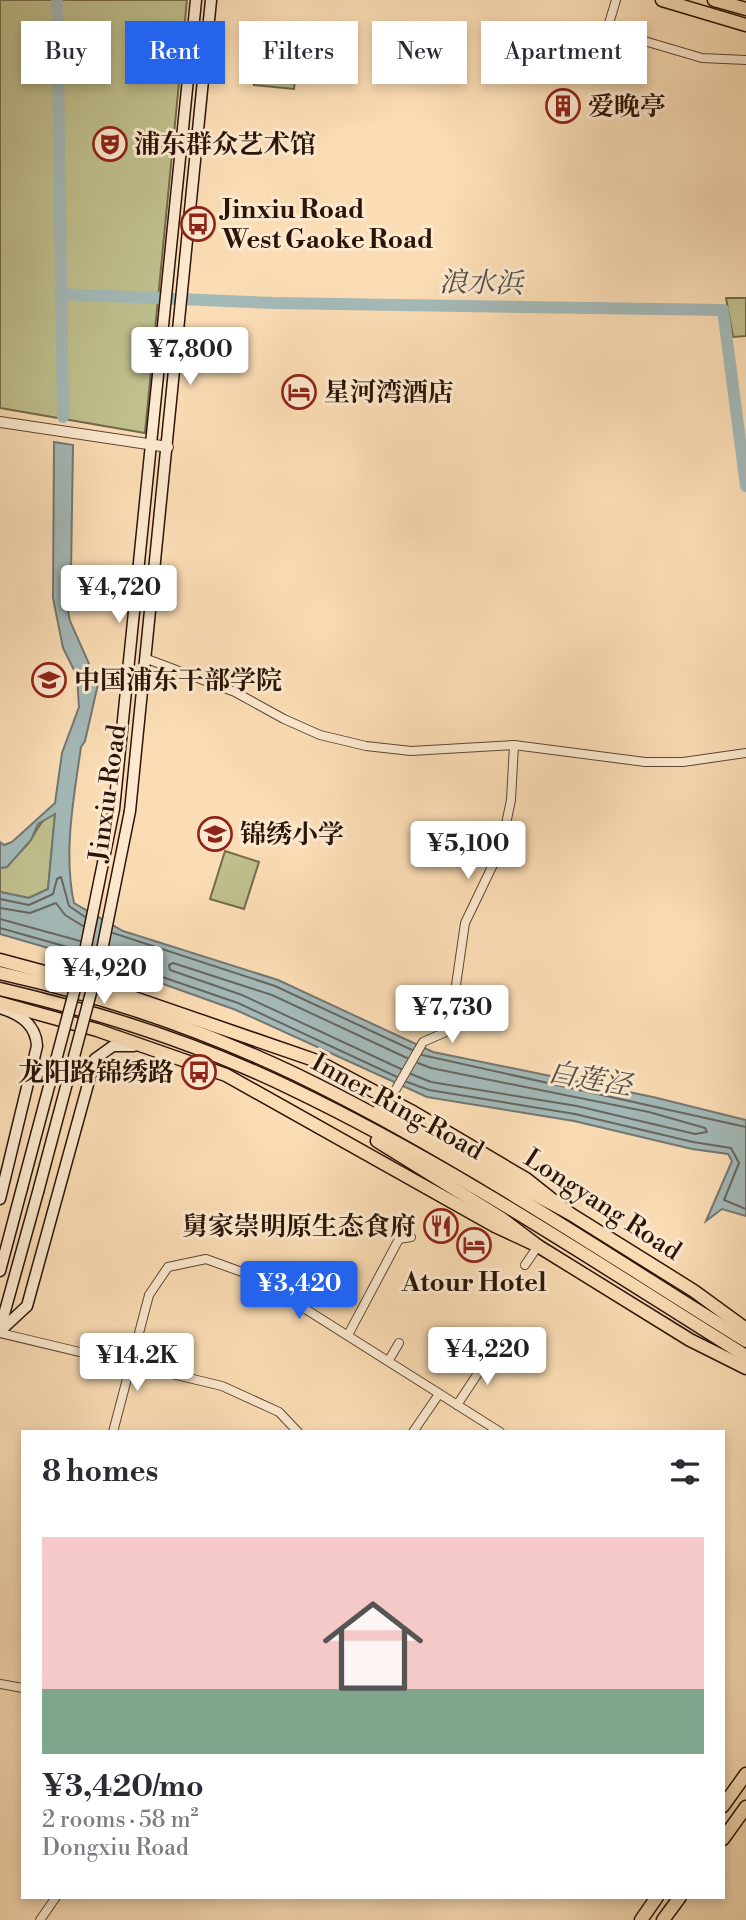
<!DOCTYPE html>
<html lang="en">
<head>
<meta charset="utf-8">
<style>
  body { margin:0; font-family:"Libre Bodoni","Noto Serif SC",serif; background:#f2f2f3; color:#2b2b33; height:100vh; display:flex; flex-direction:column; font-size:26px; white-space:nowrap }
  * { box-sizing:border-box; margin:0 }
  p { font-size:23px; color:#7c7c81 }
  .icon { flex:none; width:38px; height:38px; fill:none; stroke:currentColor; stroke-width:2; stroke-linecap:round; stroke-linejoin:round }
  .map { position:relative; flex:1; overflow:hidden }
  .drawer { position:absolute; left:21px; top:1430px; width:704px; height:469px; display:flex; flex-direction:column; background:#fff; border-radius:0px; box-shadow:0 4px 10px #0003 }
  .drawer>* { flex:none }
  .guide { position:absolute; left:21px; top:21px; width:705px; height:63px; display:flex; gap:14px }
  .price { position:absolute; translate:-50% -60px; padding:0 16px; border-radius:7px; background:#fff; color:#222; font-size:23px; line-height:46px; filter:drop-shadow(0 2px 4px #0008) }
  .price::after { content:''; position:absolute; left:50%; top:42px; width:21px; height:16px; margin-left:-10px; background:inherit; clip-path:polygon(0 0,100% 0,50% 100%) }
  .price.on { background:#2563eb; color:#fff }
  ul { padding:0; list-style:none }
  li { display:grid; align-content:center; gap:14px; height:371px; padding:0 21px }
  li span { display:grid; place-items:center; height:217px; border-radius:0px; color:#555 }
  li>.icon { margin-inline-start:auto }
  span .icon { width:126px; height:126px; fill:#fffc; stroke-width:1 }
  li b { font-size:30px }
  h2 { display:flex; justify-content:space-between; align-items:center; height:84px; padding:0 21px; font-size:30px }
  .tag { padding:0 24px; border-radius:0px; background:#fff; box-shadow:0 4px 10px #0003; font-size:24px; line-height:63px }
  .tag.on { background:#2563eb; color:#fff }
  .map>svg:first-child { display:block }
</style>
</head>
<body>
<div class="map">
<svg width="746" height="1920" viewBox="0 0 746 1920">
  <rect width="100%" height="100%" fill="#fbddb5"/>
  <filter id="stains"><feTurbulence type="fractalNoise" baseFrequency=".00286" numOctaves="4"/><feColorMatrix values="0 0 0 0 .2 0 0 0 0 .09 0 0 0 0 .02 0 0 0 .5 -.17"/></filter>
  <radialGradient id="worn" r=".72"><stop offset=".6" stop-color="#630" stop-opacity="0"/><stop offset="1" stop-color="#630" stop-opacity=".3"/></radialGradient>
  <!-- green -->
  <g fill="#bfc08d" stroke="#756a4a" stroke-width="2">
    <path d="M0 0H187L145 433 0 408Z"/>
    <path d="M255 67 296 71 294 89 254 85Z"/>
    <path d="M726 298H746V336L733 337Z"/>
    <path d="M50 814H55L48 889 29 898 0 892V868L7 867C13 857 23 851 30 841 37 830 39 823 50 814Z"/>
    <path d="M225 851 259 862 244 909 210 899Z"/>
  </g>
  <!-- water -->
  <path fill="#a3b9b8" stroke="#737772" stroke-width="2" d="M54 442 73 445 71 572 67 606 70 621 98 684 85 741 81 747C74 796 63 853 74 903L123 931 278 980 433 1052 653 1097 746 1120V1216L722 1209 706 1221 732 1161 728 1154 692 1149 574 1121 427 1097 236 1010 127 971 0 934V892L29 898 48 889 55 814 38 824 31 840 7 867 0 868V842L4 845 12 842 55 803 62 753 79 707 77 676 63 648 53 598Z"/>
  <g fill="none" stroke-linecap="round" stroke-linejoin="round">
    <!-- shore -->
    <g stroke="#676660" stroke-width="2">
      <path d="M0 899 29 905 53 894 57 879 61 877 69 906 85 917"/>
      <path d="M0 908 30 913 56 903 65 915 83 926"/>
      <path d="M0 919 80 941"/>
      <path d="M0 928 78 950"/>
      <path d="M113 933 275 986 412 1050"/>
      <path d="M107 958 238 1003 397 1077"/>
      <path d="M422 1055 746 1127"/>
      <path d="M401 1069 242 995 170 970 169 965 173 963 272 995 407 1058"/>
      <path d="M411 1074 431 1082 577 1106 695 1134 707 1132 705 1128 649 1112 431 1068 418 1063"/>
      <path d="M407 1082 429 1090 575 1114 693 1142 731 1148 739 1163 724 1200 746 1209"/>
    </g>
    <!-- river -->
    <g stroke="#a3b9b8" stroke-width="12">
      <path d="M57 0 63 417"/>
      <path d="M60 294 274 303 723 310 746 486"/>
    </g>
    <!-- minor casing -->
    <g stroke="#5f4633" stroke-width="10">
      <g id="minor">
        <path d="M616 0 607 30 702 58 746 60"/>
        <path d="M147 659 235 692 284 719 320 735 366 746 411 751 514 745 645 762H683L746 753"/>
        <path d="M396 1089 423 1042 448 1031 458 1018 456 985 465 923 501 848 511 800 514 745"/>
        <path d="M525 1265 538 1246"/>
        <path d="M0 1333 222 1386 279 1412 298 1432"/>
        <path d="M348 1335 399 1239 411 1237"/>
        <path d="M389 1360 399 1343"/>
        <path d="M457 1405 492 1352"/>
        <path d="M113 1432 149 1295 168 1267 206 1259 253 1276 500 1432"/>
        <path d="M413 1432 439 1394"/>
        <path d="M0 1684 23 1688"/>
        <path d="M40 1920 56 1897"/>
      </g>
    </g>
    <!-- tertiary casing -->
    <g stroke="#5f4633" stroke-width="12">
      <path id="tertiary" d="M0 422 168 447"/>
    </g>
    <!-- secondary casing -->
    <g stroke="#2b1408" stroke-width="13">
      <g id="secondary">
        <path d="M114 809 196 0"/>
        <path d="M130 811 211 0"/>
        <path d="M0 1199 37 1046C36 1025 21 1015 3 1009"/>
        <path d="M0 1271 22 1188"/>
        <path d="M0 1329 38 1192"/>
        <path d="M0 1331 27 1306 95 1059 113 1046H134"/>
      </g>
    </g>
    <!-- primary casing -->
    <g stroke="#2b1408" stroke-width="15">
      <g id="primary">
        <path d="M662 0 746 25"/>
        <path d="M714 0 746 9"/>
        <path d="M0 960 108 989 317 1061 411 1111 526 1179 569 1213 694 1291 746 1329"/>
        <path d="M0 1003 97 1030 226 1075 495 1226 538 1246 690 1340 746 1368"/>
      </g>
    </g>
    <!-- trunk casing -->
    <g stroke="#2b1408" stroke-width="15">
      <g id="trunk">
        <path d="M0 973C100 995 202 1030 295 1074 452 1150 598 1249 746 1341"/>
        <path d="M0 989C99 1012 199 1044 290 1088 449 1164 597 1263 746 1356"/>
        <path d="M379 1110 569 1213"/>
        <path d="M377 1141 501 1218 538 1246"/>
        <path d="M723 1806 746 1774"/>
        <path d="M723 1839 746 1807"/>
        <path d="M641 1920 657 1897"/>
        <path d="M663 1920 680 1897"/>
      </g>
    </g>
    <!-- minor -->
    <use href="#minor" stroke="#fce9cf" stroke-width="8"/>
    <!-- tertiary -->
    <use href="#tertiary" stroke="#fce9cf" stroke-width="10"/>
    <!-- secondary -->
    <use href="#secondary" stroke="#fce9cf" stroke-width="10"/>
    <!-- primary -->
    <use href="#primary" stroke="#fbddb5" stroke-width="12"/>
    <!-- trunk -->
    <use href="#trunk" stroke="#fbddb5" stroke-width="12"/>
    <!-- secondary-bridge casing -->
    <g stroke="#2b1408" stroke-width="13" stroke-linecap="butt">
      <g id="secondary-bridge">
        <path d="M22 1188 85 951 114 809"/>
        <path d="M38 1192 101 955 130 811"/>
      </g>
    </g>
    <!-- secondary-bridge -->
    <use href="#secondary-bridge" stroke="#fce9cf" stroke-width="10"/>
  </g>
  <!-- icons -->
  <defs>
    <g id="building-ring" transform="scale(1.75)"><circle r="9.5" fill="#fce9cf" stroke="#8f2418" stroke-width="1.5"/><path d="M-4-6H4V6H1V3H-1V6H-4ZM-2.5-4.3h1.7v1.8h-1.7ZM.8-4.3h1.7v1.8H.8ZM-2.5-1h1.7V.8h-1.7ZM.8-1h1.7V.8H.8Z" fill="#8f2418"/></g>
    <g id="theatre-ring" transform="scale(1.75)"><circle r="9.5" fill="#fce9cf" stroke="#8f2418" stroke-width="1.5"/><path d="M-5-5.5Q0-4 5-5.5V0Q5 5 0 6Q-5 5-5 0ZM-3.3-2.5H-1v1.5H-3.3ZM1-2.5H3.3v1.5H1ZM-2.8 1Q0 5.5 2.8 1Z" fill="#8f2418"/></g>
    <g id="bus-ring" transform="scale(1.75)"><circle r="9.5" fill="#fce9cf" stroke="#8f2418" stroke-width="1.5"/><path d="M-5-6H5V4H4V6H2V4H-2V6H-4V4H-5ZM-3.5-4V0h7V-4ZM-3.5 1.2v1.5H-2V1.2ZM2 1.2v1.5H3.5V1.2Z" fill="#8f2418"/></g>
    <g id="hotel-ring" transform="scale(1.75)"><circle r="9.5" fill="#fce9cf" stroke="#8f2418" stroke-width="1.5"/><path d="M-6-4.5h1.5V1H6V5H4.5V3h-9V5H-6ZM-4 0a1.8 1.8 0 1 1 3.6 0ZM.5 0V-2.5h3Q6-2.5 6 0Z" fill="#8f2418"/></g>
    <g id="university-ring" transform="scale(1.75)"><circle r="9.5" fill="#fce9cf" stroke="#8f2418" stroke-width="1.5"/><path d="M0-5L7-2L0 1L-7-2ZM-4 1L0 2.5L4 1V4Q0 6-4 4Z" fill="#8f2418"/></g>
    <g id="school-ring" transform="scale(1.75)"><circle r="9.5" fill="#fce9cf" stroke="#8f2418" stroke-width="1.5"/><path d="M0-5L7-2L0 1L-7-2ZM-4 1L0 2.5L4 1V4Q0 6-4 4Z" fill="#8f2418"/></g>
    <g id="restaurant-ring" transform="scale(1.75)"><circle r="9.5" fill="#fce9cf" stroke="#8f2418" stroke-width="1.5"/><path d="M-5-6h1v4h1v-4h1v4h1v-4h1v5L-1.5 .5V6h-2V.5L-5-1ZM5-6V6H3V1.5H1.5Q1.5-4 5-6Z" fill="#8f2418"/></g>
  </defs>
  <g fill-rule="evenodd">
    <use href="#building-ring" x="563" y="106"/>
    <use href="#theatre-ring" x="110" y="144"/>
    <use href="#bus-ring" x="198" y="224"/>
    <use href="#hotel-ring" x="299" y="392"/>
    <use href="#university-ring" x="49" y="680"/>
    <use href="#school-ring" x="215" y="834"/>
    <use href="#bus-ring" x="199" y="1072"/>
    <use href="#restaurant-ring" x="441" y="1226"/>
    <use href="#hotel-ring" x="474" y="1245"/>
  </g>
  <g text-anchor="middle" stroke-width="6" stroke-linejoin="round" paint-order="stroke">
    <!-- poi labels -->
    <g font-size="26" font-weight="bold" fill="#2b1408" stroke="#fce9cf" text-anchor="start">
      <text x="588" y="115">爱晚亭</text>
      <text x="134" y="153">浦东群众艺术馆</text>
      <text x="222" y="218">Jinxiu Road<tspan x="222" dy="30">West Gaoke Road</tspan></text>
      <text x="324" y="401">星河湾酒店</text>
      <text x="74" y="689">中国浦东干部学院</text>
      <text x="240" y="843">锦绣小学</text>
      <text x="174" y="1081" text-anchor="end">龙阳路锦绣路</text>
      <text x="416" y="1235" text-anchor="end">舅家崇明原生态食府</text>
      <text x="474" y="1291" text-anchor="middle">Atour Hotel</text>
    </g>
    <!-- street labels -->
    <g font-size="26" fill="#2b1408" stroke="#fce9cf">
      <text transform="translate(107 793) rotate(-82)" y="9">Jinxiu Road</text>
      <text transform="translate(398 1106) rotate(29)" y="9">Inner Ring Road</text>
      <text transform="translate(603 1204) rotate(33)" y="9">Longyang Road</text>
    </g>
    <!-- water labels -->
    <g font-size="28" font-style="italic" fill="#554e46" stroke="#fce9cf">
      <text transform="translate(481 282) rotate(1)" y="10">浪水浜</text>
      <text transform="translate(590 1078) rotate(10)" y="10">白莲泾</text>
    </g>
  </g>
  <rect width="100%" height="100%" filter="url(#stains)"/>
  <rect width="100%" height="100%" fill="url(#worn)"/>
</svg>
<b class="price" style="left:190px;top:387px">¥7,800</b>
<b class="price" style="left:119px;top:625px">¥4,720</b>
<b class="price" style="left:468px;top:881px">¥5,100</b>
<b class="price" style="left:104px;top:1006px">¥4,920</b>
<b class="price" style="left:452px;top:1045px">¥7,730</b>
<b class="price on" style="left:299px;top:1321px">¥3,420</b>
<b class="price" style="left:487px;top:1387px">¥4,220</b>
<b class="price" style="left:137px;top:1393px">¥14.2K</b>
<div class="guide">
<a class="tag">Buy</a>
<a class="tag on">Rent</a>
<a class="tag">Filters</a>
<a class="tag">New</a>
<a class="tag">Apartment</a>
</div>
<section class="drawer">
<h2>8 homes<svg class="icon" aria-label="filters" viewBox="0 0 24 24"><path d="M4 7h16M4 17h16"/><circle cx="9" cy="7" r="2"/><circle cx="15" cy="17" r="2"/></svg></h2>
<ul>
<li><span style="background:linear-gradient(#f6c9c9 70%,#7fa58c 0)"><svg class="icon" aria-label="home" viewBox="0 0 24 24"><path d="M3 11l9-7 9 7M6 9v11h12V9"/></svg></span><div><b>¥3,420/mo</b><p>2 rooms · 58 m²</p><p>Dongxiu Road</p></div></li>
</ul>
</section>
</div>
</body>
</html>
